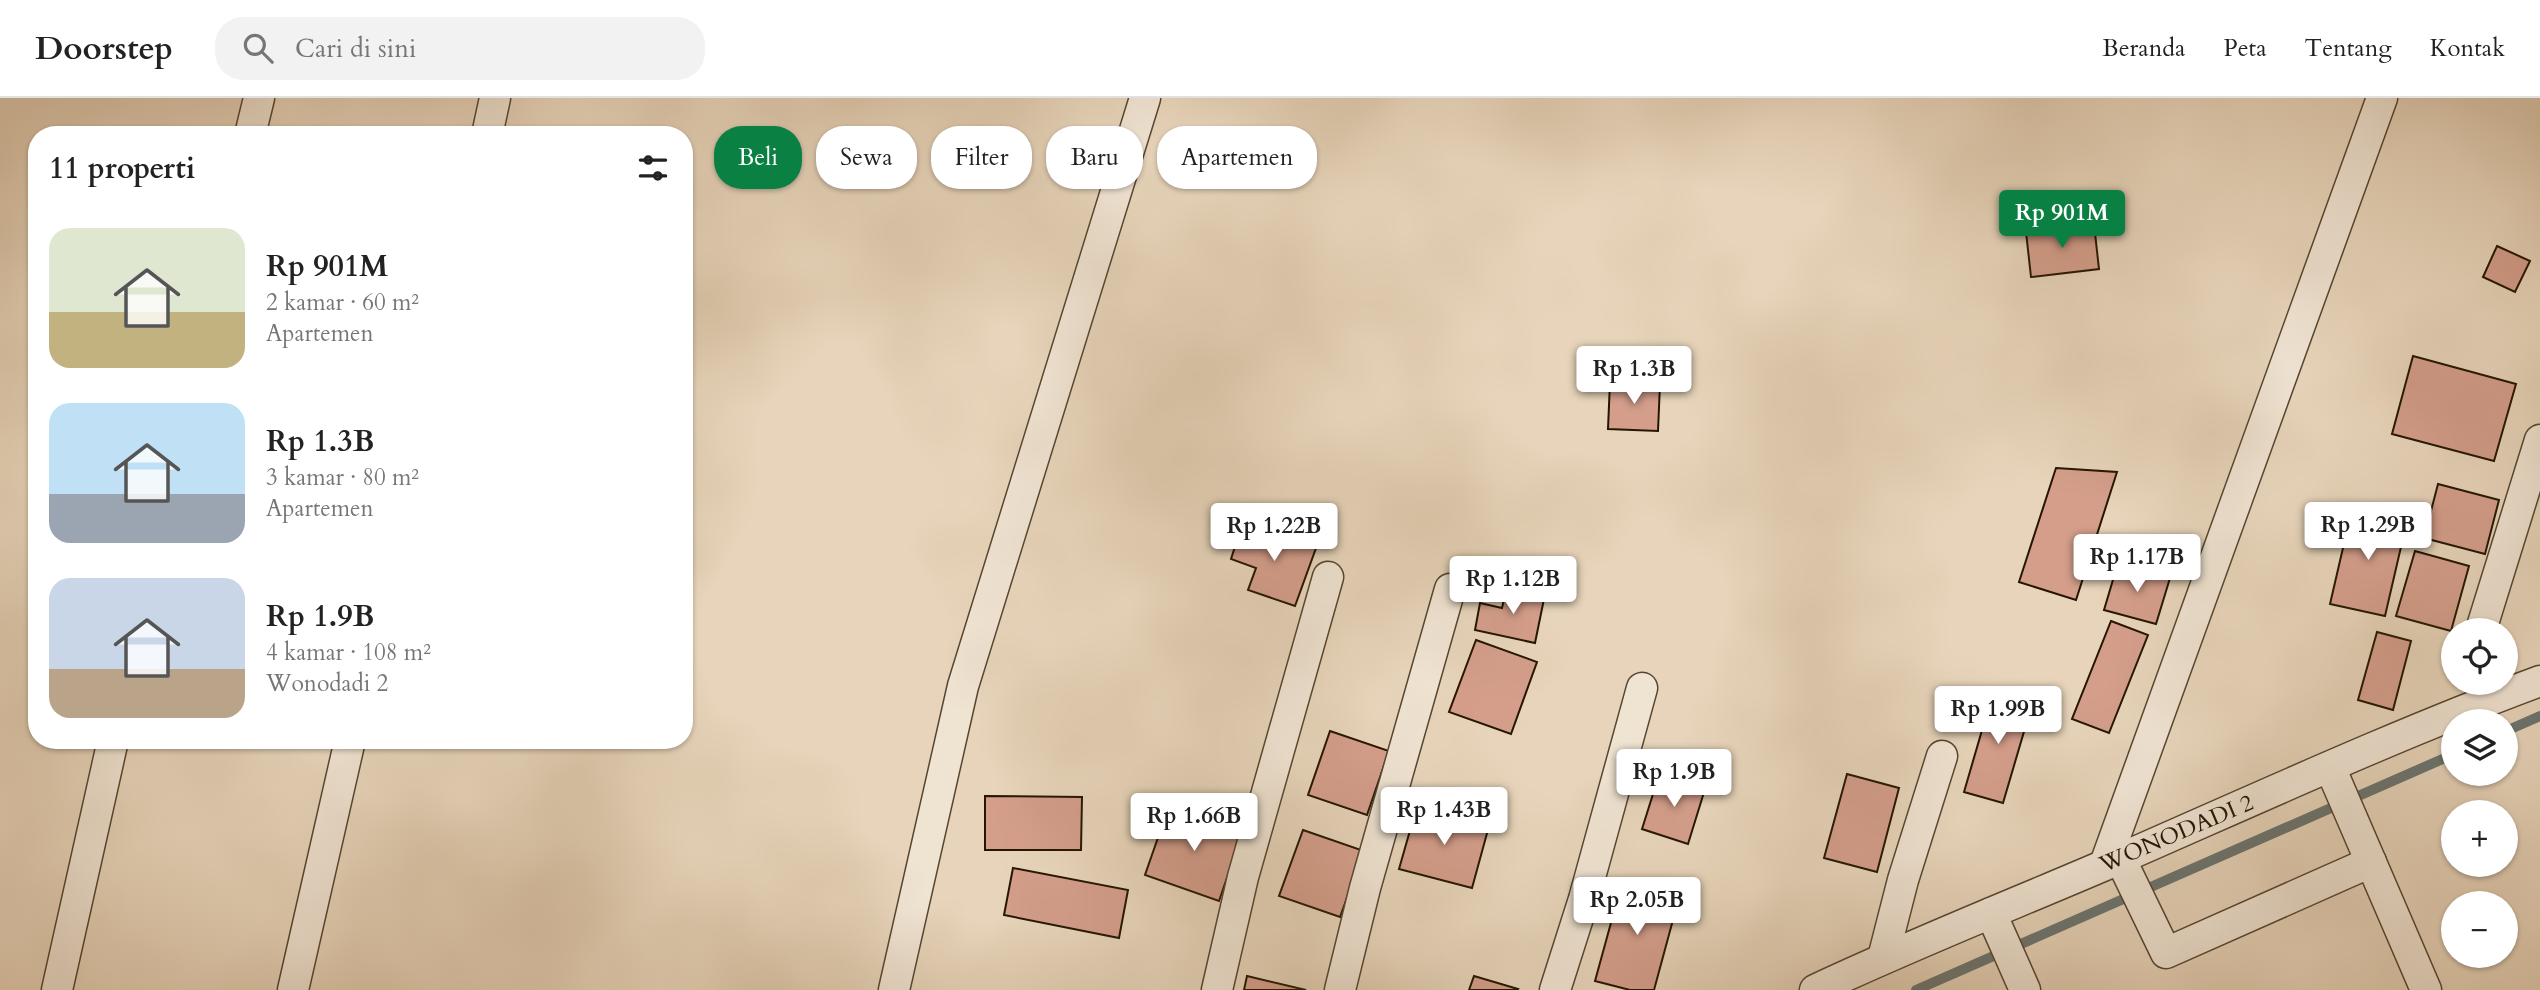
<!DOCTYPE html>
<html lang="id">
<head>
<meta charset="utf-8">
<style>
  body { margin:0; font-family:Cardo,serif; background:#f2f2f2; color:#222; height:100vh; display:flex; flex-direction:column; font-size:26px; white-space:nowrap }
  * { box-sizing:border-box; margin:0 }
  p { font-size:23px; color:#767676 }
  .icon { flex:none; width:38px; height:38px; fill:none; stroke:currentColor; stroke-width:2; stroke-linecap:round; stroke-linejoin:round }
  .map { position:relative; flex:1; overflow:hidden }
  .details { position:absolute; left:28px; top:28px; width:665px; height:623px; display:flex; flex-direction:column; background:#fff; border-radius:28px; box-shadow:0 2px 5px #0004 }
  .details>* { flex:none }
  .banner { position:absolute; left:714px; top:28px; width:665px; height:63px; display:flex; gap:14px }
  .controls { position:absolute; left:2441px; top:520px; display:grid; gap:14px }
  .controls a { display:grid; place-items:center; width:77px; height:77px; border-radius:50%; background:#fff; box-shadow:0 2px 5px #0004; font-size:35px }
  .price { position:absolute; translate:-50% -60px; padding:0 16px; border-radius:7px; background:#fff; color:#222; font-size:23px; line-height:46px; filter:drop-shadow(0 2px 4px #0008) }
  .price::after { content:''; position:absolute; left:50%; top:42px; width:21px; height:16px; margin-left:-10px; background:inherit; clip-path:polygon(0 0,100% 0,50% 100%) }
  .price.active { background:#0b8043; color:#fff }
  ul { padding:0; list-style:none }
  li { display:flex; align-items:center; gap:21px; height:175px; padding:0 21px }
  li span { display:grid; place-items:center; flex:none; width:196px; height:140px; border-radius:21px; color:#555 }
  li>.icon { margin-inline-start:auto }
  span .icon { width:84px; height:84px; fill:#fffc; stroke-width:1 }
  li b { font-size:30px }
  h2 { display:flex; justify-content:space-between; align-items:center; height:84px; padding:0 21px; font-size:30px }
  .chip { padding:0 24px; border-radius:28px; background:#fff; box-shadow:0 2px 5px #0004; font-size:24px; line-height:63px }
  .chip.active { background:#0b8043; color:#fff }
  header { display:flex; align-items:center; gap:42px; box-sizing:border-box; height:98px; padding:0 35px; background:#fff; border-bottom:2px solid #e0e0e0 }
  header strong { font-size:33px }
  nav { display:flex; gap:38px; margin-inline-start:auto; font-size:24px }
  .search { width:490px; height:63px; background:#f2f2f2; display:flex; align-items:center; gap:18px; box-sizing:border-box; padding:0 24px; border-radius:28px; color:#767676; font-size:26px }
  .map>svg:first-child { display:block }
</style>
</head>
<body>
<header>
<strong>Doorstep</strong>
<div class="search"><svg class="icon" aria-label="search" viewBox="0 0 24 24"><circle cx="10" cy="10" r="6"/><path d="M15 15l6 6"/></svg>Cari di sini</div>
<nav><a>Beranda</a><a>Peta</a><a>Tentang</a><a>Kontak</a></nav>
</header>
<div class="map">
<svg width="2540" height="892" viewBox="0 0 2540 892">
  <rect width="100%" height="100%" fill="#e7d4ba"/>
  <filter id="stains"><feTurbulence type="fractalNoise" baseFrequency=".00286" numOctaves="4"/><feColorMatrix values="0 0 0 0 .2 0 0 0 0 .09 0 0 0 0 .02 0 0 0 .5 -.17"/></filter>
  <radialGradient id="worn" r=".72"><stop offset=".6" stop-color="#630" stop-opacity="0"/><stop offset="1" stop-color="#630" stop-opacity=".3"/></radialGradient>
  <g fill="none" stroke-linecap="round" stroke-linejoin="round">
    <!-- stream -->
    <g stroke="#6c7571" stroke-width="10">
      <path d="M2506 633 2540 618"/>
      <path d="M1916 892 2454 656"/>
    </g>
  </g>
  <!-- building -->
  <g fill="#d49e8b" stroke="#251603" stroke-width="2">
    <path d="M2094 126 2099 171 2031 179 2026 134Z"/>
    <path d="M2497 148 2530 163 2515 194 2483 179Z"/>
    <path d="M2413 258 2516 286 2494 363 2392 336Z"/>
    <path d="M1610 284 1660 286 1658 333 1608 331Z"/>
    <path d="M2056 370 2117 374 2076 502 2019 484Z"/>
    <path d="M2438 386 2499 402 2485 456 2424 440Z"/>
    <path d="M2352 411 2407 423 2385 518 2330 506Z"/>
    <path d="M1243 424 1316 450 1295 508 1248 492 1256 470 1231 461Z"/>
    <path d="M2415 453 2469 468 2451 533 2396 518Z"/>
    <path d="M2118 465 2170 480 2156 526 2104 512Z"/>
    <path d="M1507 488 1545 496 1535 545 1475 532 1480 505 1502 510Z"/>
    <path d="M2111 523 2148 537 2109 635 2072 621Z"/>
    <path d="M2377 534 2411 543 2393 612 2358 602Z"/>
    <path d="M1476 542 1537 564 1511 636 1449 614Z"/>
    <path d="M1994 591 2033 603 2003 705 1964 694Z"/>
    <path d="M1330 633 1389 653 1367 717 1308 697Z"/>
    <path d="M1847 676 1899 690 1877 774 1824 760Z"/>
    <path d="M1659 677 1705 691 1688 746 1642 731Z"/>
    <path d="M985 698 1082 699 1081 752H985Z"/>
    <path d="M1169 708 1243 733 1219 803 1145 777Z"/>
    <path d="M1417 708 1489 728 1472 790 1399 771Z"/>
    <path d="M1303 732 1364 753 1340 819 1279 798Z"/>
    <path d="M1013 770 1128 792 1119 840 1004 817Z"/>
    <path d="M1623 781 1680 796 1654 892H1630L1595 883Z"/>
    <path d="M1247 878 1306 892H1244Z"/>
    <path d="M1474 878 1518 891 1517 892H1469Z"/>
  </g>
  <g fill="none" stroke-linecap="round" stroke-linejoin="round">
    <!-- minor casing -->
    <g stroke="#564631" stroke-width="33">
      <g id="minor">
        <path d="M250 37 259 0"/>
        <path d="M487 37 495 0"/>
        <path d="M2481 532 2540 342"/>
        <path d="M2330 669 2426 892"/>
        <path d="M2120 760 2166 855 2371 764"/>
        <path d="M2105 766 2382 0"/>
        <path d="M1991 815 2025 892"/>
        <path d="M1883 860 1903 782 1942 658"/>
        <path d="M57 892 113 642"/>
        <path d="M293 892 350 642"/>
        <path d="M894 892 963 588 1145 0"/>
        <path d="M1217 892 1243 779 1328 479"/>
        <path d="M1340 892 1365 790 1450 491"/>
        <path d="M1555 892 1584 801 1642 590"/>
        <path d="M1815 892C1917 844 2022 803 2126 758 2263 698 2400 635 2540 583"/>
      </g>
    </g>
    <!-- minor -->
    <use href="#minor" stroke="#efe3d2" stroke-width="30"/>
  </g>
  <g text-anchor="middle" stroke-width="7" stroke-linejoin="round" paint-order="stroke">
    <!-- street labels -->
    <g font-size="23" fill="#251603" stroke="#efe3d2">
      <text transform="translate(2176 735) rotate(-23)" y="8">WONODADI 2</text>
    </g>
  </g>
  <rect width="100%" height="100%" filter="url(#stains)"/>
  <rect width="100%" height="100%" fill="url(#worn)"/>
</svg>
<div class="controls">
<a><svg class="icon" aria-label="locate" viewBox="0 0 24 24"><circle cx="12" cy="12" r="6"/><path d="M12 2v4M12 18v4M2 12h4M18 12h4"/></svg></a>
<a><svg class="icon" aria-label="layers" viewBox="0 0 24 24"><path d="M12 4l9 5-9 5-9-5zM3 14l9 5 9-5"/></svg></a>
<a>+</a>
<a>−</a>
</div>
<b class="price active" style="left:2062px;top:152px">Rp 901M</b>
<b class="price" style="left:1634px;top:308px">Rp 1.3B</b>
<b class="price" style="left:2368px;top:464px">Rp 1.29B</b>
<b class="price" style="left:1274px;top:465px">Rp 1.22B</b>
<b class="price" style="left:2137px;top:496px">Rp 1.17B</b>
<b class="price" style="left:1513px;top:518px">Rp 1.12B</b>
<b class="price" style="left:1998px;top:648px">Rp 1.99B</b>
<b class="price" style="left:1674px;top:711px">Rp 1.9B</b>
<b class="price" style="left:1444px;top:749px">Rp 1.43B</b>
<b class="price" style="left:1194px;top:755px">Rp 1.66B</b>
<b class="price" style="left:1637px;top:839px">Rp 2.05B</b>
<div class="banner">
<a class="chip active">Beli</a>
<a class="chip">Sewa</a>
<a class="chip">Filter</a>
<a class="chip">Baru</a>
<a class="chip">Apartemen</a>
</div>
<section class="details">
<h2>11 properti<svg class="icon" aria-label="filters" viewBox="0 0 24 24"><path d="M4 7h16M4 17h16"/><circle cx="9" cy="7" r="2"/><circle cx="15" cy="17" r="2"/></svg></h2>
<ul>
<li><span style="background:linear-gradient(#dfe7d0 60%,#c2b280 0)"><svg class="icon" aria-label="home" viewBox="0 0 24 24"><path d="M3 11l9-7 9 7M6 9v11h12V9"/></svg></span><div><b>Rp 901M</b><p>2 kamar · 60 m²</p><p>Apartemen</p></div></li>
<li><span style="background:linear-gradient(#bfe0f5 65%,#9aa5b1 0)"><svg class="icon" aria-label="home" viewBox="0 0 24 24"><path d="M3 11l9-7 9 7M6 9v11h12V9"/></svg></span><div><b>Rp 1.3B</b><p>3 kamar · 80 m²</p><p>Apartemen</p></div></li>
<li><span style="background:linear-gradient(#c9d6e8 65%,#b9a48a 0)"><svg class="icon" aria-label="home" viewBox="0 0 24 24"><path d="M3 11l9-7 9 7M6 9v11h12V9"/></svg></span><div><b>Rp 1.9B</b><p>4 kamar · 108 m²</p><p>Wonodadi 2</p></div></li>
</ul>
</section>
</div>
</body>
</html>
